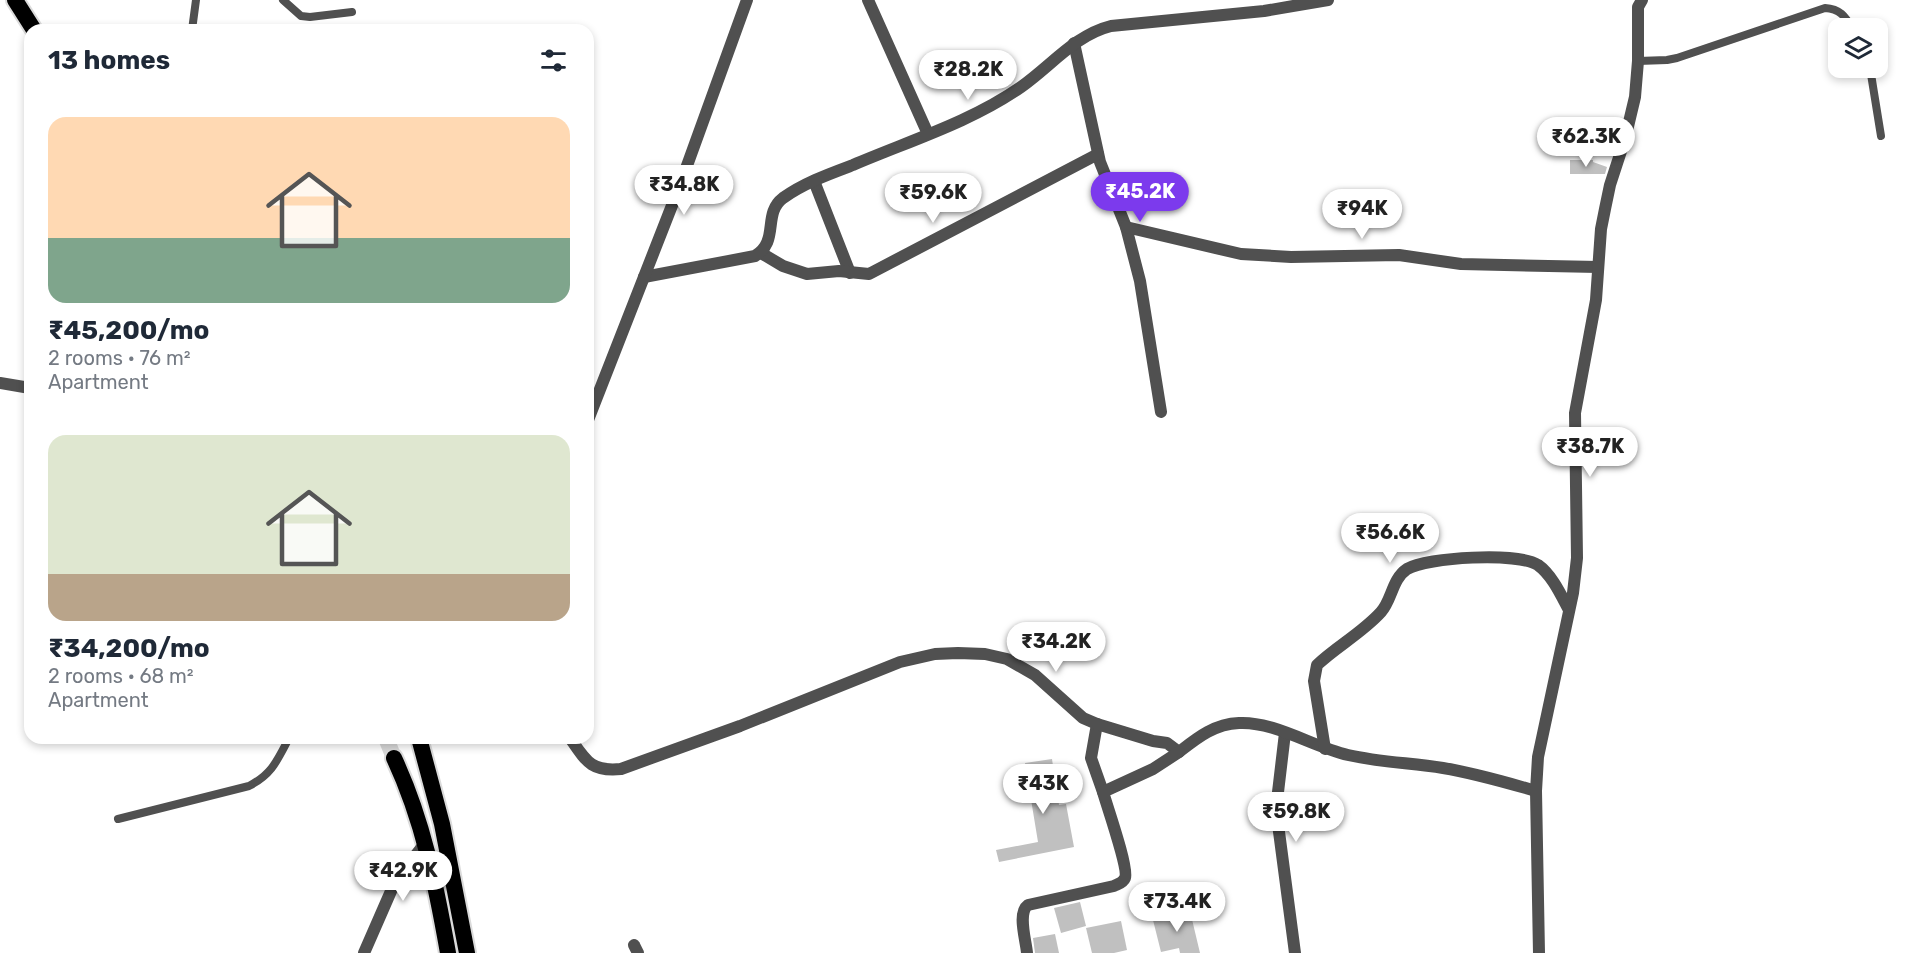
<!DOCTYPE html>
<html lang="en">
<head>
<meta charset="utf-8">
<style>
  body { margin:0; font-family:Rubik,sans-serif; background:#f6f6f7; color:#1f2937; height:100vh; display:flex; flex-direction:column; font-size:22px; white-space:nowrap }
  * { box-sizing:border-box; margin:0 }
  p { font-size:20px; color:#747a83 }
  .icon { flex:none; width:33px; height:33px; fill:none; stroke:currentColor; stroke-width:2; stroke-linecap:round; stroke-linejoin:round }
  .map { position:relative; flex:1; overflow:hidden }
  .side { position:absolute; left:24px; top:24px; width:570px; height:720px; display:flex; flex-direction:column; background:#fff; border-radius:18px; box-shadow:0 3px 9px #0003 }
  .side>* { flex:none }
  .tools { position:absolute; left:1828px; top:18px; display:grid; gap:12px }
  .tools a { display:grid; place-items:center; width:60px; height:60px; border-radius:12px; background:#fff; box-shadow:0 3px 9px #0003; font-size:30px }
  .price { position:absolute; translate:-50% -51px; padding:0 14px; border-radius:21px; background:#fff; color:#222; font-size:20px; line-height:39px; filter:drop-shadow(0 2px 3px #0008) }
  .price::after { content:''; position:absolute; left:50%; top:36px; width:18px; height:14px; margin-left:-9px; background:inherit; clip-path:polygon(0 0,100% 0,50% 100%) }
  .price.on { background:#7c3aed; color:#fff }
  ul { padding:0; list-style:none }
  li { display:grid; align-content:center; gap:12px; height:318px; padding:0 24px }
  li span { display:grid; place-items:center; height:186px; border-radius:18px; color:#555 }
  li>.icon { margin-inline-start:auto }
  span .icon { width:108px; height:108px; fill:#fffc; stroke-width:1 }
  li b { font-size:26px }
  h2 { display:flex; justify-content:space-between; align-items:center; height:72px; padding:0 24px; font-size:26px }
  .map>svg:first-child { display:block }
</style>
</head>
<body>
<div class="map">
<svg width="1907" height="953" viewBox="0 0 1907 953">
  <rect width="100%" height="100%" fill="#fff"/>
  <!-- building -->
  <g fill="#c0c0c0">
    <path d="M1570 160H1593V162L1607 167 1605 174H1570Z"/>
    <path d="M1052 759 1059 805 1066 804 1074 847 999 862 996 850 1038 842 1025 763Z"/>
    <path d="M1080 902 1086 926 1061 933 1054 908Z"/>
    <path d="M1190 911 1200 953H1180L1179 948 1161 952 1153 920Z"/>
    <path d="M1121 921 1127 950 1114 953H1092L1086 928Z"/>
    <path d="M1055 934 1059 953H1035L1033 938Z"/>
  </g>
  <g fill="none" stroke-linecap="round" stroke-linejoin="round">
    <!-- trunk-tunnel -->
    <path stroke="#d9d9d9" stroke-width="16" stroke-dasharray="16 8" stroke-linecap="butt" d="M386 738 394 758"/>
    <!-- trunk casing -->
    <g stroke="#dbdbdb" stroke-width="20">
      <g id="trunk">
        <path d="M15 0 34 30"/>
        <path d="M419 738 442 824 467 953"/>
        <path d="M394 758C423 820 436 885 448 953"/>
      </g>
    </g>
    <!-- service -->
    <g stroke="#505050" stroke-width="8">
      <path d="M283 0 301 16 310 17 352 12"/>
      <path d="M192 30 196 0"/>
      <path d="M1638 61 1667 60 1677 58 1825 8C1840 9 1845 16 1852 28"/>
      <path d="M1870 68 1881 136"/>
      <path d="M118 819 249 786C272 774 277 761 289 738"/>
    </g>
    <!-- minor -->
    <g stroke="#505050" stroke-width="12">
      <path d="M868 0 928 134"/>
      <path d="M1074 43 1100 162 1126 227 1140 281 1161 412"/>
      <path d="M814 181 850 273"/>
      <path d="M1126 227 1241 254 1291 257 1399 255 1461 264 1598 267"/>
      <path d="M761 253 783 266 807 274 839 271 869 274 1098 154"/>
      <path d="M644 277 755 256C780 241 762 214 783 198 804 183 829 174 853 165 909 141 971 122 1021 87 1051 66 1075 35 1111 26L1264 11 1328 0"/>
      <path d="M0 383 30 388"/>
      <path d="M588 420 680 185 747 0"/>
      <path d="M1097 724 1091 758 1103 792"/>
      <path d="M1285 733 1276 809 1295 953"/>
      <path d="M570 738C586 761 591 772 621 769L740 726 900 662 935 654 958 653 985 654 1007 659 1035 675 1083 718 1097 724 1153 741 1167 743 1179 752C1197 738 1214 724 1239 723 1274 721 1313 747 1348 755 1379 762 1411 763 1443 768 1474 773 1505 782 1536 791"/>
      <path d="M1325 749 1314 681 1317 665C1337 646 1362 633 1381 612 1392 600 1392 579 1407 569 1427 557 1518 552 1538 565 1552 575 1561 595 1569 610"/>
      <path d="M634 945 638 953"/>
      <path d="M364 953 395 882 426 842"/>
      <path d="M1027 953C1026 940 1017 913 1028 905L1114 886C1118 884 1123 883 1125 878 1129 869 1107 806 1103 792L1153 769 1179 752"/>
      <path d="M1539 953 1536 791 1538 757 1573 593 1577 558 1575 413 1596 300 1601 229 1605 209 1610 185 1625 139 1635 97 1638 61V7L1642 0"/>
    </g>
    <!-- trunk -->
    <use href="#trunk" stroke="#000" stroke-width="16"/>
  </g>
</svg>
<div class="tools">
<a><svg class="icon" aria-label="layers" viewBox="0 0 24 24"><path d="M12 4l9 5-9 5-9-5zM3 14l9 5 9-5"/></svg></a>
</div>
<b class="price" style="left:968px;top:101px">₹28.2K</b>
<b class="price" style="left:1586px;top:168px">₹62.3K</b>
<b class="price" style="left:684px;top:216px">₹34.8K</b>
<b class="price on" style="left:1140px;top:223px">₹45.2K</b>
<b class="price" style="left:933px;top:224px">₹59.6K</b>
<b class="price" style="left:1362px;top:240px">₹94K</b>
<b class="price" style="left:1590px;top:478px">₹38.7K</b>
<b class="price" style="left:1390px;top:564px">₹56.6K</b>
<b class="price" style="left:1056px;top:673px">₹34.2K</b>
<b class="price" style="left:1043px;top:815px">₹43K</b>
<b class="price" style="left:1296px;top:843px">₹59.8K</b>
<b class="price" style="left:403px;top:902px">₹42.9K</b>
<b class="price" style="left:1177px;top:933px">₹73.4K</b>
<section class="side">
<h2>13 homes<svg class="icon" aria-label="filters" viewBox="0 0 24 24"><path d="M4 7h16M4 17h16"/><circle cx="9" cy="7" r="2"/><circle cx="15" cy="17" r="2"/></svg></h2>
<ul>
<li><span style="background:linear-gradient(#ffd9b3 65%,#7fa58c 0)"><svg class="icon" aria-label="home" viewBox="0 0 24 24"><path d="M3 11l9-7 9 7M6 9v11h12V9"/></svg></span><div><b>₹45,200/mo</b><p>2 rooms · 76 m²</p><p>Apartment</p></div></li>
<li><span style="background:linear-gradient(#dfe7d0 75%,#b9a48a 0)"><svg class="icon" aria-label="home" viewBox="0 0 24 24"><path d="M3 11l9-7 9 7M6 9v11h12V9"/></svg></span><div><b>₹34,200/mo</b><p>2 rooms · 68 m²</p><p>Apartment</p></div></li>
</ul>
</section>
</div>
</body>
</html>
